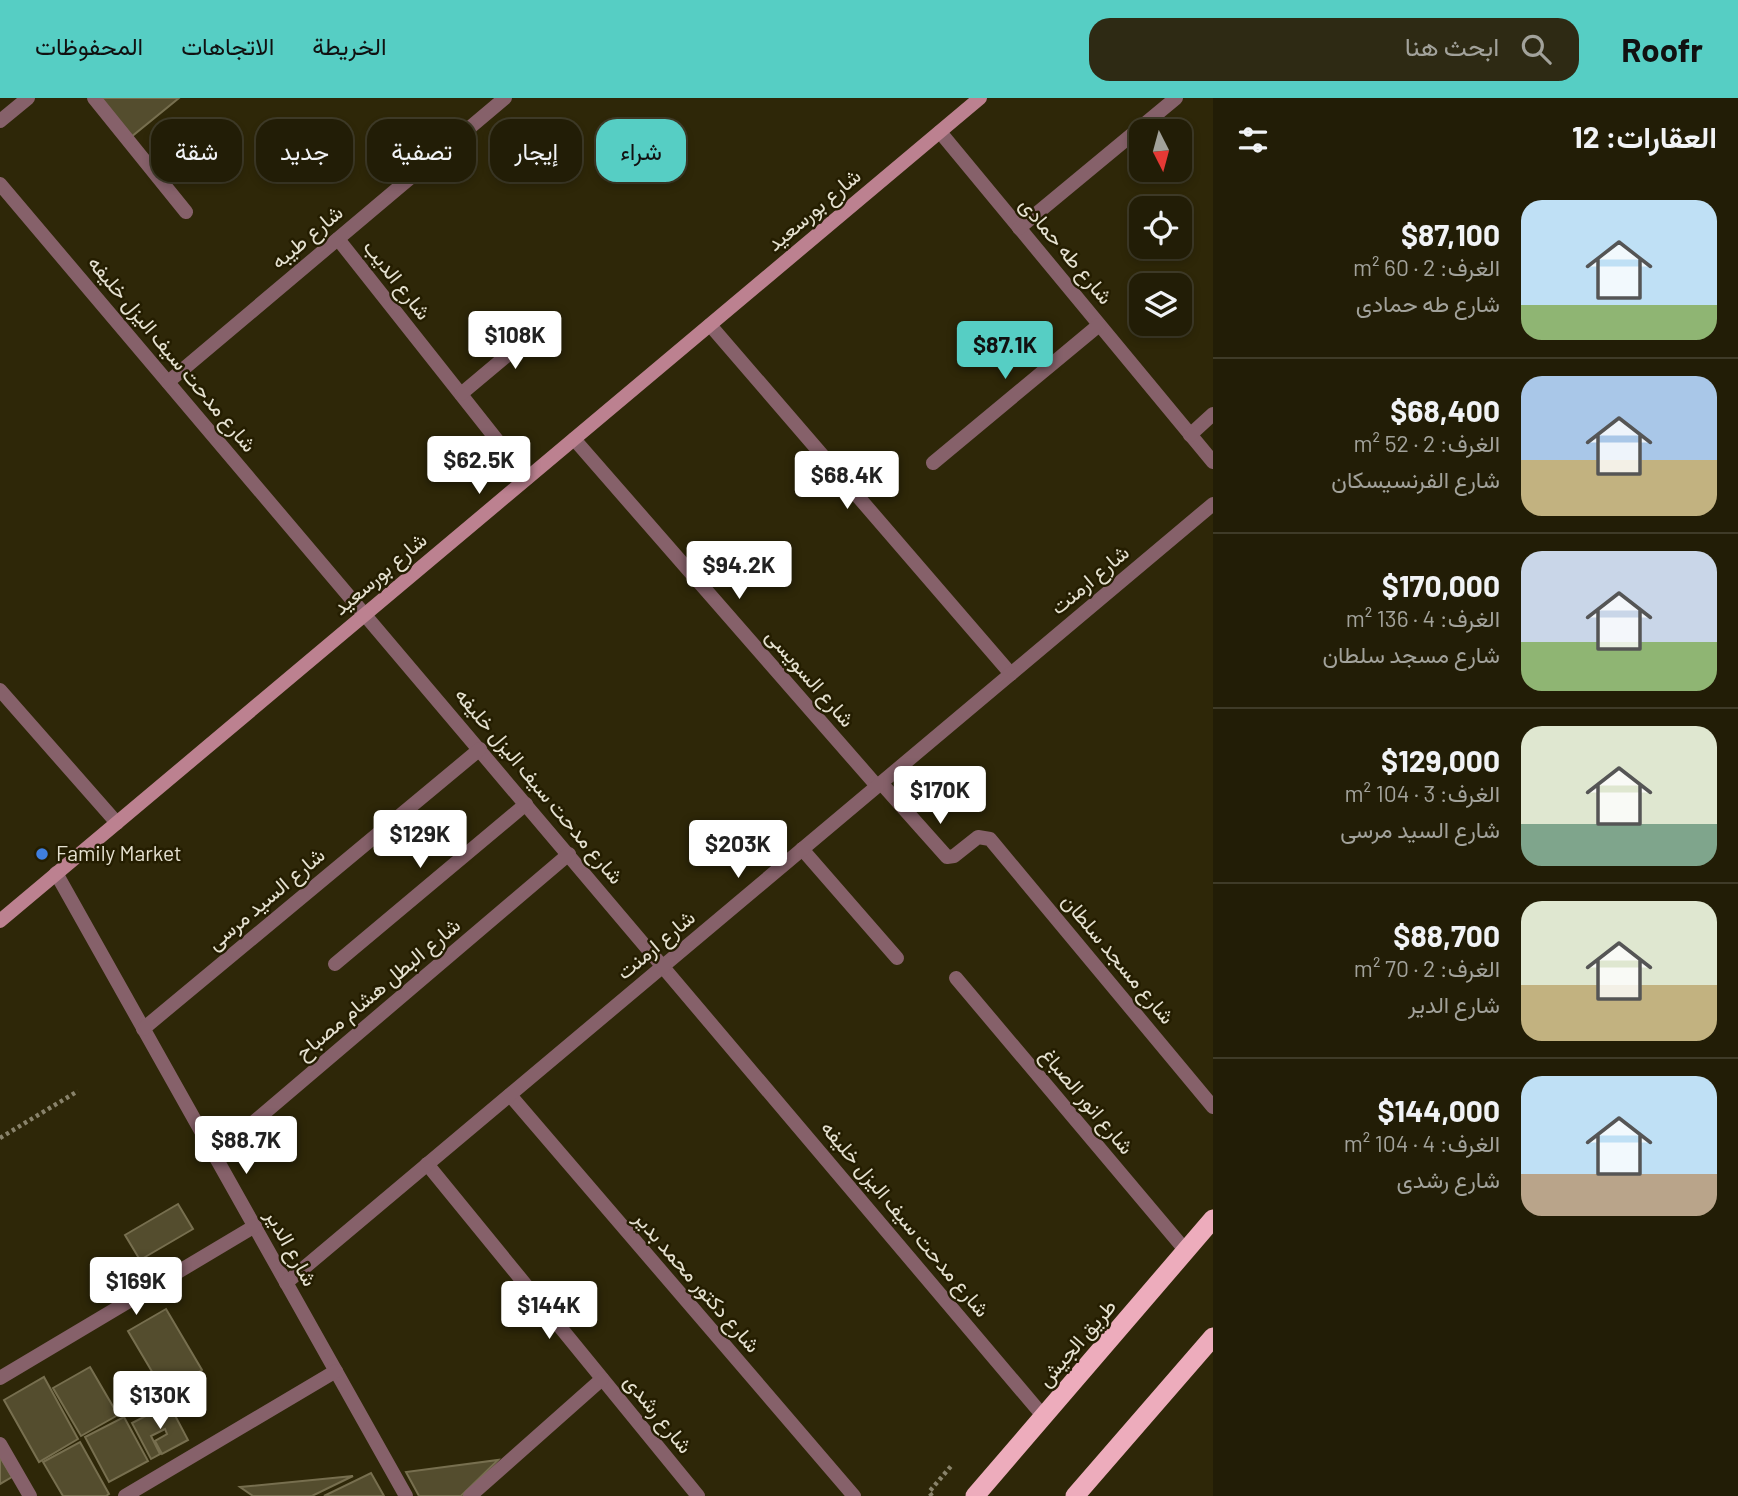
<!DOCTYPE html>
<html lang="ar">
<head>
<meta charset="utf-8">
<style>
  body { margin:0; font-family:Barlow,Vazirmatn,sans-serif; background:#2e2a14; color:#f1f3f6; direction:rtl; height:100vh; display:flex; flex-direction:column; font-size:26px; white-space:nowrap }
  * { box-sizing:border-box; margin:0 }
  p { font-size:23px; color:#a2a29b }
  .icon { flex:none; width:38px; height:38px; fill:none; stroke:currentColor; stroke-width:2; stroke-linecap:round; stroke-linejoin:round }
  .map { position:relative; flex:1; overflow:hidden; direction:ltr }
  .side { display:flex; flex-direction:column; background:#221d06; width:525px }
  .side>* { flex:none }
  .hud { position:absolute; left:21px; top:21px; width:665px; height:63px; direction:rtl; display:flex; gap:14px }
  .needle { width:46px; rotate:174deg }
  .buttons { position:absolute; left:1129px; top:21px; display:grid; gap:14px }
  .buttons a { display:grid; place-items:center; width:63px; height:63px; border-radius:14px; background:#221d06; box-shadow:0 4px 10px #0003,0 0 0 2px #3f3b28; font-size:35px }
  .price { position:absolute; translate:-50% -60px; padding:0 16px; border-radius:7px; background:#fff; color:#222; font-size:23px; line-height:46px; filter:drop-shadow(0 2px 4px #0008) }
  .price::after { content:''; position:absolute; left:50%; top:42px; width:21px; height:16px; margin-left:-10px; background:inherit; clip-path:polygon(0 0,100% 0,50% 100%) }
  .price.current { background:#56cec4; color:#111 }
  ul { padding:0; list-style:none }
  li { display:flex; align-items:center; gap:21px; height:175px; padding:0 21px }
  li+li { border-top:2px solid #3f3b28 }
  li span { display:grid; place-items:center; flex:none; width:196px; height:140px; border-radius:21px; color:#555 }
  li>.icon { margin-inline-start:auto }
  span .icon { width:84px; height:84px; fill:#fffc; stroke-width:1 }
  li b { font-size:30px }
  h2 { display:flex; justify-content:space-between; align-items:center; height:84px; padding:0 21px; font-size:30px }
  .pill { padding:0 24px; border-radius:21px; background:#221d06; box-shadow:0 4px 10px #0003,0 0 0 2px #3f3b28; font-size:24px; line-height:63px }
  .pill.current { background:#56cec4; color:#111 }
  header { display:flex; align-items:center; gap:42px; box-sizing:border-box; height:98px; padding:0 35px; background:#56cec4; color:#111 }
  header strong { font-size:33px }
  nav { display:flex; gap:38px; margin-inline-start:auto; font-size:24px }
  .search { width:490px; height:63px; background:#2e2a14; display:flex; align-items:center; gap:18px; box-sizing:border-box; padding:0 24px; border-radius:21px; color:#a2a29b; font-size:26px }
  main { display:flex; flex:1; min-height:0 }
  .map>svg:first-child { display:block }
</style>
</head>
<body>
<header>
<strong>Roofr</strong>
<div class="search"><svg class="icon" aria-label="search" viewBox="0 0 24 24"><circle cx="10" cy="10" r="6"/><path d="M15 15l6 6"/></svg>ابحث هنا</div>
<nav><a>الخريطة</a><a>الاتجاهات</a><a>المحفوظات</a></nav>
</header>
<main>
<section class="side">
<h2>العقارات: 12<svg class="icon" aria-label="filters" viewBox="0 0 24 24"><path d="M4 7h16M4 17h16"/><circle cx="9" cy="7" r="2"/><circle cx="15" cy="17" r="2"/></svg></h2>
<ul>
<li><span style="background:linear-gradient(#bfe0f5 75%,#8fb573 0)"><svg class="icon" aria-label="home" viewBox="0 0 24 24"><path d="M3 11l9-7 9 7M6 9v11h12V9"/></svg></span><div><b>$87,100</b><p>الغرف: 2 · 60 m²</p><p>شارع طه حمادى</p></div></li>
<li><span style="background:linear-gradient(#a9c7e8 60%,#c2b280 0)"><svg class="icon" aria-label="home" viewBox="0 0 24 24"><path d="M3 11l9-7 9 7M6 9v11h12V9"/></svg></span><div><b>$68,400</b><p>الغرف: 2 · 52 m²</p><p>شارع الفرنسيسكان</p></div></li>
<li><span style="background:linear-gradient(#c9d6e8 65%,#8fb573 0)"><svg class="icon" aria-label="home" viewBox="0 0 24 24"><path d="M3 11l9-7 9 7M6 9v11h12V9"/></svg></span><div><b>$170,000</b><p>الغرف: 4 · 136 m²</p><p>شارع مسجد سلطان</p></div></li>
<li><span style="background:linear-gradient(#dfe7d0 70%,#7fa58c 0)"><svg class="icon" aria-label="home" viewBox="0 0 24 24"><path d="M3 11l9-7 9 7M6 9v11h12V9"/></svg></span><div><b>$129,000</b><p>الغرف: 3 · 104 m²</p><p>شارع السيد مرسى</p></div></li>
<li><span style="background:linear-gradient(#dfe7d0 60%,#c2b280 0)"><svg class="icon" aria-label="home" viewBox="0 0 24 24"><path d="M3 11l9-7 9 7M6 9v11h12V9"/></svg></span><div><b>$88,700</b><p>الغرف: 2 · 70 m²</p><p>شارع الدير</p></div></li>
<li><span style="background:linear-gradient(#bfe0f5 70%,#b9a48a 0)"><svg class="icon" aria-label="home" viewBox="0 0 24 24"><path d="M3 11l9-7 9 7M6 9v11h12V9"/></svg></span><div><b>$144,000</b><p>الغرف: 4 · 104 m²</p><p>شارع رشدى</p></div></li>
</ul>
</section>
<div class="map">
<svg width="1213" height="1398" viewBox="0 0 1213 1398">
  <rect width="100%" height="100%" fill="#2e2708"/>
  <!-- building -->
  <g fill="#544d2e" stroke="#776f4f" stroke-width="2">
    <path d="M98 0H179L131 39Z"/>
    <path d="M178 1106 193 1131 140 1162 125 1137Z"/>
    <path d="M166 1211 202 1272 164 1294 128 1233Z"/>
    <path d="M90 1269 118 1317 81 1338 53 1290Z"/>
    <path d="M44 1279 78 1341 39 1364 4 1302Z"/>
    <path d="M169 1306 188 1342 162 1356 155 1343 167 1336 165 1331 151 1338 160 1356 151 1361 132 1325Z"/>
    <path d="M124 1319 148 1363 109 1384 85 1339Z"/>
    <path d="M80 1344 109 1396 106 1398H63L43 1364Z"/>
    <path d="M0 1359 12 1379 0 1386Z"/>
    <path d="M498 1362 461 1398H419L406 1374Z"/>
    <path d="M371 1375 384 1398H324Z"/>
    <path d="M353 1378 312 1398H253L240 1389Z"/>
  </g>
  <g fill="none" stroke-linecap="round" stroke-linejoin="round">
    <!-- path -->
    <g stroke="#89836b" stroke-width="4.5" stroke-dasharray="3.5 3.5" stroke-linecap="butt">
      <path d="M0 1040 78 993"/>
      <path d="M932 1398 929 1394 952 1367"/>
    </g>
    <!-- minor -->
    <g stroke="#86616a" stroke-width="14">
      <path d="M94 0 186 114"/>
      <path d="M940 34 1213 364"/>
      <path d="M0 86 1044 1319"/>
      <path d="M1019 130 1176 0"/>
      <path d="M338 141 527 380"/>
      <path d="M710 227 1011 576"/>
      <path d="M168 284 505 0"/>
      <path d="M461 296 547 224"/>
      <path d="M1190 337 1213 316"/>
      <path d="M574 341 877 688"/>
      <path d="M933 365 1099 227"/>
      <path d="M0 592 117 725"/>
      <path d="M882 686 947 759 954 758 978 739 990 741 1213 1009"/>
      <path d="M802 751 897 860"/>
      <path d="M56 775 406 1398"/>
      <path d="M335 866 526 706"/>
      <path d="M956 880 1186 1153"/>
      <path d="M143 931 480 651"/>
      <path d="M510 997 854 1398"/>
      <path d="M215 1057 569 756"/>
      <path d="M427 1066 698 1398"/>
      <path d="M286 1185 1213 406"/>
      <path d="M0 1280 255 1128"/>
      <path d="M0 1346 30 1398"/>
      <path d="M125 1398 336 1273"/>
      <path d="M470 1398 602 1281"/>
    </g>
    <!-- tertiary -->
    <path stroke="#86616a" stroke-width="14" d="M0 23 28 0"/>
    <!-- secondary -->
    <path stroke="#bc8190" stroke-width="14" d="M0 823 980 0"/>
    <!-- trunk -->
    <g stroke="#edacbc" stroke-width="19">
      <path d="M975 1398 1213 1121"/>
      <path d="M1075 1398 1213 1239"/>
    </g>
  </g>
  <!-- markers -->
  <circle fill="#3f7fe0" stroke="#241d00" stroke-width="2.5" cx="42" cy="756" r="7"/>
  <g text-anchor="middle" stroke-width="5" stroke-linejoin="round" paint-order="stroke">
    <!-- street labels -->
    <g font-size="21" fill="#e5e1d0" stroke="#241d00">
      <text transform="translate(814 112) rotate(-40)" y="7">شارع بورسعيد</text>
      <text transform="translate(307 139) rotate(-40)" y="7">شارع طيبه</text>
      <text transform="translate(1066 153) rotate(50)" y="7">شارع طه حمادى</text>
      <text transform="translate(397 182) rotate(52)" y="7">شارع الديب</text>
      <text transform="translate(172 256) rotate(50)" y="7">شارع مدحت سيف اليزل خليفه</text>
      <text transform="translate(380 476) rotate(-40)" y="7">شارع بورسعيد</text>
      <text transform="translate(1090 482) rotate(-40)" y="7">شارع ارمنت</text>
      <text transform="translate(810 580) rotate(49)" y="7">شارع السويسى</text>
      <text transform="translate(539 688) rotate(50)" y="7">شارع مدحت سيف اليزل خليفه</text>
      <text transform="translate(266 801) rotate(-40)" y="7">شارع السيد مرسى</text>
      <text transform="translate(656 847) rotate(-40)" y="7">شارع ارمنت</text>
      <text transform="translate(1118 861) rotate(50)" y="7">شارع مسجد سلطان</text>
      <text transform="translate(378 891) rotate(-40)" y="7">شارع البطل هشام مصباح</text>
      <text transform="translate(1087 1003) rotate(50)" y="7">شارع انور الصباغ</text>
      <text transform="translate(905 1121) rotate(50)" y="7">شارع مدحت سيف اليزل خليفه</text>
      <text transform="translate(291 1150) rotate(61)" y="7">شارع الدير</text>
      <text transform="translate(697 1184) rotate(49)" y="7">شارع دكتور محمد بدير</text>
      <text transform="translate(1077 1245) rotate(-49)" y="7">طريق الجيش</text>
      <text transform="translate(658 1316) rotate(51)" y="7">شارع رشدى</text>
    </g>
    <!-- poi labels -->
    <g font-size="21" fill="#e5e1d0" stroke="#241d00" text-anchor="start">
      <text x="56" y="763">Family Market</text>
    </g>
  </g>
</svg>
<div class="buttons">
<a><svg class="needle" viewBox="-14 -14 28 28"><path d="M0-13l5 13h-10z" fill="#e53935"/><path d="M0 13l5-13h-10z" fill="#a2a29b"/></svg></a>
<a><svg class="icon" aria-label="locate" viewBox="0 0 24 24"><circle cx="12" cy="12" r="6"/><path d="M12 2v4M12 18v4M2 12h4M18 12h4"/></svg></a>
<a><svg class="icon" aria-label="layers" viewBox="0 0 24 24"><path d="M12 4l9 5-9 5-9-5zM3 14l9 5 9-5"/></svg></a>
</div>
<b class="price" style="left:515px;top:273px">$108K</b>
<b class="price current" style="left:1005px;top:283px">$87.1K</b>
<b class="price" style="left:479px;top:398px">$62.5K</b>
<b class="price" style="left:847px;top:413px">$68.4K</b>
<b class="price" style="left:739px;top:503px">$94.2K</b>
<b class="price" style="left:940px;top:728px">$170K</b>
<b class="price" style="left:420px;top:772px">$129K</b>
<b class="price" style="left:738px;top:782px">$203K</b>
<b class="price" style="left:246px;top:1078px">$88.7K</b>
<b class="price" style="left:136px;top:1219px">$169K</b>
<b class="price" style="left:549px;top:1243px">$144K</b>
<b class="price" style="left:160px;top:1333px">$130K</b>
<div class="hud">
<a class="pill current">شراء</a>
<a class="pill">إيجار</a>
<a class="pill">تصفية</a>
<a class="pill">جديد</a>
<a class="pill">شقة</a>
</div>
</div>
</main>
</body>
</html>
